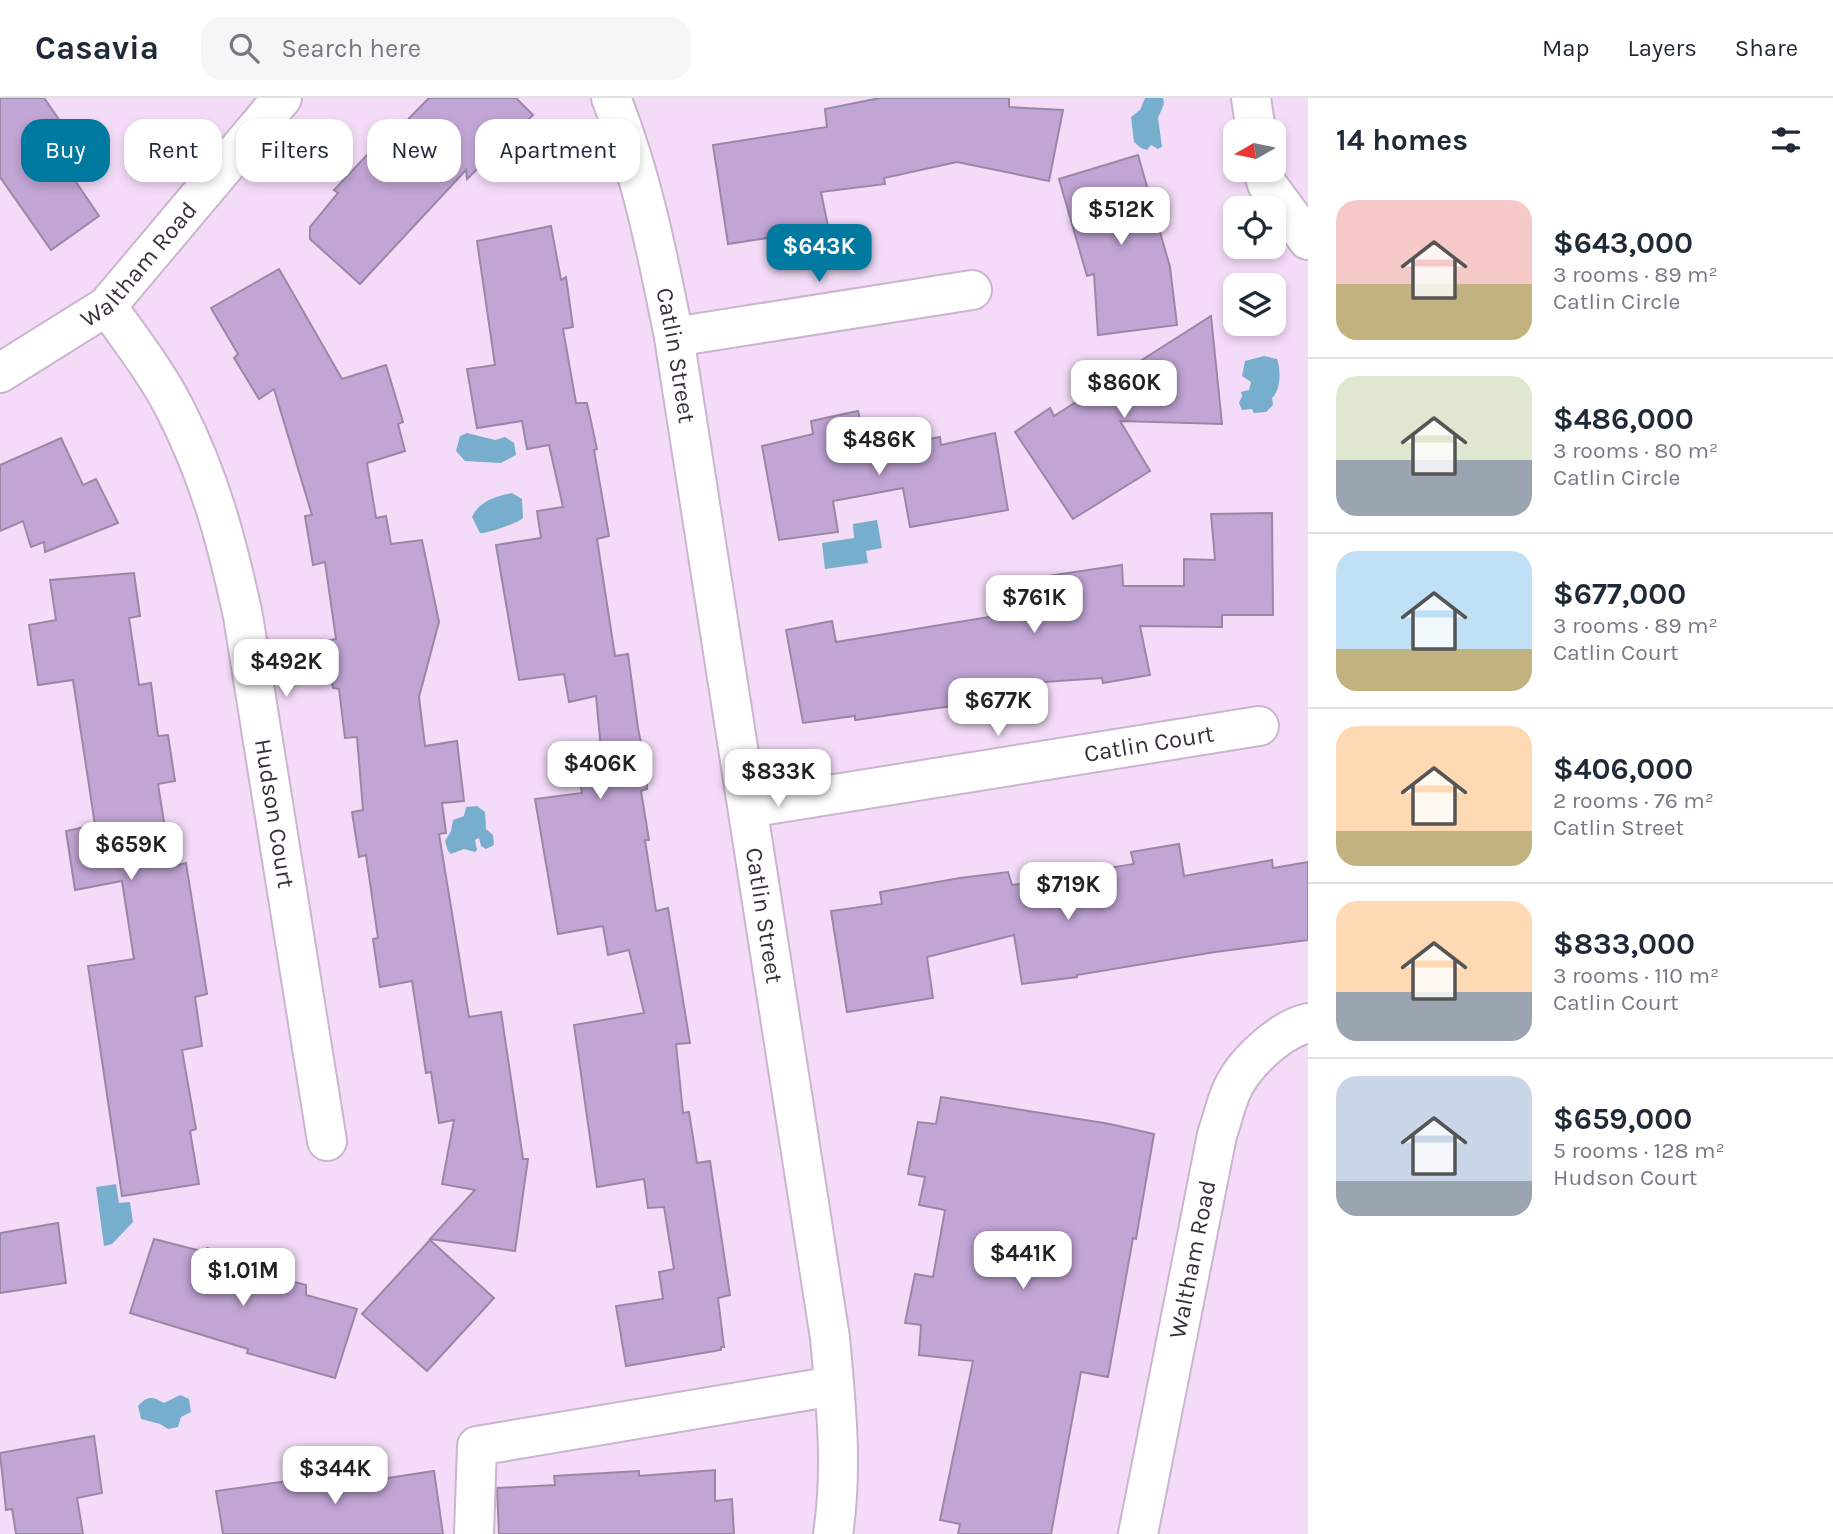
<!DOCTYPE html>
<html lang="en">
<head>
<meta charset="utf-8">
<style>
  body { margin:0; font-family:Karla,sans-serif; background:#f6f6f7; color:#1f2937; height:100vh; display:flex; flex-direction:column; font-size:26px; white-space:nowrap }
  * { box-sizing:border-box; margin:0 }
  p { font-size:23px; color:#747a83 }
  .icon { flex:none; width:38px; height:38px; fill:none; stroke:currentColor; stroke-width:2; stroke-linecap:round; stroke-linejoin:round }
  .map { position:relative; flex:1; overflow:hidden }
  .side { display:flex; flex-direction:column; background:#fff; width:525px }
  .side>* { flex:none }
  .top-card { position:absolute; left:21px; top:21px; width:665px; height:63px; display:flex; gap:14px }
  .needle { width:46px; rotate:261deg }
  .fabs { position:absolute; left:1223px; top:21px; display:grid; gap:14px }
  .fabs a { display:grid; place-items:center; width:63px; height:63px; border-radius:14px; background:#fff; box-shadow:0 4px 10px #0003; font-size:35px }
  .price { position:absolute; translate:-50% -60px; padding:0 16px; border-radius:14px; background:#fff; color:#222; font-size:23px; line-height:46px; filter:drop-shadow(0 2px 4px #0008) }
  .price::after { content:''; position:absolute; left:50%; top:42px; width:21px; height:16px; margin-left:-10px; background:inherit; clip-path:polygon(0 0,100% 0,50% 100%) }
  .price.on { background:#0079a1; color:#fff }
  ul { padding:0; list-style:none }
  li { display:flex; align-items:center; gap:21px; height:175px; padding:0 28px }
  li+li { border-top:2px solid #e0e1e3 }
  li span { display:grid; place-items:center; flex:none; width:196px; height:140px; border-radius:21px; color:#555 }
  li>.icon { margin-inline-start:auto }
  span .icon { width:84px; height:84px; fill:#fffc; stroke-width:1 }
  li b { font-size:30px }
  h2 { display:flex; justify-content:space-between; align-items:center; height:84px; padding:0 28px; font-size:30px }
  .tag { padding:0 24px; border-radius:21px; background:#fff; box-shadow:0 4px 10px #0003; font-size:24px; line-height:63px }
  .tag.on { background:#0079a1; color:#fff }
  header { display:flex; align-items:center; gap:42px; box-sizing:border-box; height:98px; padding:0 35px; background:#fff; border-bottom:2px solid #e0e1e3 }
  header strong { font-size:33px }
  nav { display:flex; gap:38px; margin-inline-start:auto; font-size:24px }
  .search { width:490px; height:63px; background:#f6f6f7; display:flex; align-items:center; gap:18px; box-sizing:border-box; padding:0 24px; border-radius:21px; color:#747a83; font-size:26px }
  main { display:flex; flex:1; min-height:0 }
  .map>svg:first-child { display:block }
</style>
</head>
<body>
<header>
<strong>Casavia</strong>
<div class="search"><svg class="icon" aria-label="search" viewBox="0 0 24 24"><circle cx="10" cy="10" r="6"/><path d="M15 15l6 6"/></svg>Search here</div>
<nav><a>Map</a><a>Layers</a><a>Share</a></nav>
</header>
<main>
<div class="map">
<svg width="1308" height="1436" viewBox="0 0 1308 1436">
  <rect width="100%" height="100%" fill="#f4dcf8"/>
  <!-- water -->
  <g fill="#77aecd">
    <path d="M1145 0H1163L1164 6 1158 20 1162 49 1158 51 1151 47 1147 52 1141 50 1134 44 1131 19 1140 12Z"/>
    <path d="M1264 258 1277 261C1281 272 1281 292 1272 300L1273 307 1266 314 1254 315 1252 311 1242 312 1239 305 1242 298 1241 294 1249 292 1251 284 1242 278 1245 263Z"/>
    <path d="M467 335 495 342 505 339 514 345 516 357 501 365 465 363 456 353 460 338Z"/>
    <path d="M512 395 522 401 523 420C518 425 486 436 480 435L472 419C479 403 496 398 512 395Z"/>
    <path d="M877 422 882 450 866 453 868 465 825 471 822 445 854 440 853 426Z"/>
    <path d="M477 708 485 714 486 731 493 737 494 747 486 751 481 748 479 740 475 742 477 752 475 754 464 751 451 756 448 753 445 743 451 733 453 722 464 718 466 709Z"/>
    <path d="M116 1086 119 1105 130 1104 133 1124 112 1146 104 1148 96 1089Z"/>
    <path d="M180 1297 189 1301 191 1314 181 1319 178 1329 168 1331 160 1326 141 1321 138 1308C148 1297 153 1299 164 1305Z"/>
  </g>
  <!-- building -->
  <g fill="#c1a5d5" stroke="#9988a5" stroke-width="2">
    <path d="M0 0H44L86 60 68 72 99 118 51 152 0 79Z"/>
    <path d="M429 0H516L533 17 467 81 466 72 360 186 310 141V129L338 95 334 92 367 57 370 60Z"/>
    <path d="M880 0H1009V9L1063 12 1049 83 957 64 884 80 885 86 821 94 831 143 783 151 781 138 728 146 713 47 827 29 825 11Z"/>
    <path d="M1138 57 1170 169 1177 227 1098 237 1094 176 1087 178 1059 81Z"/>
    <path d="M551 128 561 182 566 179 573 229 563 231 576 305H587L597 351 594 352 609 438 597 441 615 558 628 556 638 630 647 676V691L641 693 649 742H645L656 813 668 810 690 945 676 946 683 1015 689 1014 697 1065 710 1063 730 1197 718 1200 724 1249H721V1252L626 1268 616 1208 663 1201 659 1174 674 1171 664 1109 648 1110 644 1081 597 1089 574 927 644 915 629 852 608 857 603 828 558 836 535 701 582 695 577 666 602 662 596 598 569 604 564 576 519 582 496 447 541 440 537 413 563 409 549 347 527 351 522 323 477 330 467 271 495 267 477 143Z"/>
    <path d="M279 171 342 281 386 267 403 324 398 326 405 353 367 365 376 420 386 418 391 446 422 442 439 524 419 599 425 648 457 643 464 703 442 705 446 735 439 736 469 919 501 914 523 1061H528L515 1153 430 1141 475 1092 442 1086 454 1022 439 1025 431 974 426 975 412 883 380 889 373 841 378 840 366 757 359 759 352 714 363 712 357 639 345 640 339 591 333 590 325 543 336 541 325 464 313 467 305 418 312 417 274 291 259 301 234 260 238 256 211 210Z"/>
    <path d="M1211 218 1222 326 1120 323 1150 373 1073 421 1015 334 1050 310 1054 318Z"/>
    <path d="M858 313 867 352 940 339 941 347 995 335 1008 412 910 429 903 390 833 403 838 434 779 442 762 348 813 336 811 323Z"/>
    <path d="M61 340 83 387 96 381 118 425 45 454 44 444 31 449 23 423 0 433V367Z"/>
    <path d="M1272 415 1273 517H1222V529L1140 528 1150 577 1103 585 1102 580 1030 585V589L980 598V604L855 622V618L803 625 786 532 832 523 836 544 1038 511 1034 480 1122 467 1123 488H1184V461L1215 462 1211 416Z"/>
    <path d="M134 475 140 518 129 520 139 587 151 585 158 638 168 637 175 683 158 686 171 769 186 765 207 896 195 899 202 948 182 952 196 1031 190 1033 199 1086 122 1098 88 868 134 861 122 783 75 792 66 733 95 727 73 582 38 587 29 527 56 522 50 482Z"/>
    <path d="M1179 746 1184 778 1272 762 1273 770 1308 764V842L1215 854 1077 877V879L1022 886 1014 837 927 859 933 900 847 914 831 813 882 806 880 794 960 780 1008 774 1012 787 1084 776 1083 774 1134 766 1131 754Z"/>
    <path d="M941 999 1110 1026 1154 1036 1136 1141 1133 1140 1108 1279 1081 1274 1051 1436H958L960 1426 940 1422 973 1263 919 1257 921 1227 905 1225 915 1176 933 1179 945 1112 919 1107 925 1079 908 1076 918 1024 936 1026Z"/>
    <path d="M58 1125 66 1185 0 1195V1135Z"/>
    <path d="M154 1141 205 1154 207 1150 251 1164 248 1172 306 1187V1197L357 1211 335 1280 247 1255 248 1251 130 1215Z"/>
    <path d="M430 1142 494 1200 427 1273 362 1216Z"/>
    <path d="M94 1338 102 1395 77 1400 83 1436H16L12 1411 6 1412 0 1355Z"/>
    <path d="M373 1371 375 1382 434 1373 443 1436H223L216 1393Z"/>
    <path d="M715 1372V1403L732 1401 734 1436H499L497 1390 555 1387 554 1378 639 1373V1378Z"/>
  </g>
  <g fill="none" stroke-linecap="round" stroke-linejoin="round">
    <!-- minor casing -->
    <g stroke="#cbb4cf" stroke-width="42">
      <g id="minor">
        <path id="s1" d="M611 0C642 77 658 159 674 239L830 1240C836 1305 843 1371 833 1436"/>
        <path d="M1251 0 1256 33"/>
        <path d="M1263 72 1267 86 1308 142"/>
        <path id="s2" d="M107 208C130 241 157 275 175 311 210 379 227 444 243 518L327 1043"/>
        <path d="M674 239 972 192"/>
        <path id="s3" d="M0 275 107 208 282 0"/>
        <path id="s4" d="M748 710 1259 628"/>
        <path d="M474 1436 477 1348 834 1288"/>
        <path id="s5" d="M1138 1436 1217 1037C1222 1023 1225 1008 1231 994 1242 967 1279 932 1308 925"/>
      </g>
    </g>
    <!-- minor -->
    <use href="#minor" stroke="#fff" stroke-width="38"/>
  </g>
  <g text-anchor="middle" stroke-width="6" stroke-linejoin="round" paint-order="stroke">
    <!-- street labels -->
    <g font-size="24" fill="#39303b" stroke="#f4dcf8">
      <text dy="8" stroke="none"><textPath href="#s3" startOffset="178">Waltham Road</textPath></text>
      <text dy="8" stroke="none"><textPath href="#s1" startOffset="266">Catlin Street</textPath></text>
      <text dy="8" stroke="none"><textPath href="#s4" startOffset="406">Catlin Court</textPath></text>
      <text dy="8" stroke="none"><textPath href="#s2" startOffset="542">Hudson Court</textPath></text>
      <text dy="8" stroke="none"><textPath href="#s1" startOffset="833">Catlin Street</textPath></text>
      <text dy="8" stroke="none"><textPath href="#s5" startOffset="280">Waltham Road</textPath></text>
    </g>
  </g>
</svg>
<div class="fabs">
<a><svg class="needle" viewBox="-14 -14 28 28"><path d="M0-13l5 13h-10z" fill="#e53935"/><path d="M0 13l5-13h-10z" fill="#747a83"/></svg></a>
<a><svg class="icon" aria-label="locate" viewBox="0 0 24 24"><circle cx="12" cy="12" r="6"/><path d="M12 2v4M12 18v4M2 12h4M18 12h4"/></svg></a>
<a><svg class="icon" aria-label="layers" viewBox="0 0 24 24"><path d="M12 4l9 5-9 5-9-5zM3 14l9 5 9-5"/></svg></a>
</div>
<b class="price" style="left:1121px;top:149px">$512K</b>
<b class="price on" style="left:819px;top:186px">$643K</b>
<b class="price" style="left:1124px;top:322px">$860K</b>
<b class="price" style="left:879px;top:379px">$486K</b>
<b class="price" style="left:1034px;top:537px">$761K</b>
<b class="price" style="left:286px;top:601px">$492K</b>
<b class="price" style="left:998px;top:640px">$677K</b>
<b class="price" style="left:600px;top:703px">$406K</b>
<b class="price" style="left:778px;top:711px">$833K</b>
<b class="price" style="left:131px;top:784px">$659K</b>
<b class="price" style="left:1068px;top:824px">$719K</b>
<b class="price" style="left:1023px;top:1193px">$441K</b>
<b class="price" style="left:243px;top:1210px">$1.01M</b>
<b class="price" style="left:335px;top:1408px">$344K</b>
<div class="top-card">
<a class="tag on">Buy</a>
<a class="tag">Rent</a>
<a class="tag">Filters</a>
<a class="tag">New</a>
<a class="tag">Apartment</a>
</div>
</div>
<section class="side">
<h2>14 homes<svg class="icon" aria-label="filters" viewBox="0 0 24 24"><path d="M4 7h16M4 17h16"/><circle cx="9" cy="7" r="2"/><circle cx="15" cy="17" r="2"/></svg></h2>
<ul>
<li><span style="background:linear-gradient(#f6c9c9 60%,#c2b280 0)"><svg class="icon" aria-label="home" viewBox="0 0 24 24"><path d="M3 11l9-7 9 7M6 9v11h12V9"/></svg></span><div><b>$643,000</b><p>3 rooms · 89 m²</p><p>Catlin Circle</p></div></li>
<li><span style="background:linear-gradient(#dfe7d0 60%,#9aa5b1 0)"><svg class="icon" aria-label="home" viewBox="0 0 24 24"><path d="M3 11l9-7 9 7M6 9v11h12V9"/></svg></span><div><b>$486,000</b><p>3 rooms · 80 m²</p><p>Catlin Circle</p></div></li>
<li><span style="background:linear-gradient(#bfe0f5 70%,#c2b280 0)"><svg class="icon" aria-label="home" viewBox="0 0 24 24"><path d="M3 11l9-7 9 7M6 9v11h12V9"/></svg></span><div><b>$677,000</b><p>3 rooms · 89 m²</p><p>Catlin Court</p></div></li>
<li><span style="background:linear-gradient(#ffd9b3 75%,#c2b280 0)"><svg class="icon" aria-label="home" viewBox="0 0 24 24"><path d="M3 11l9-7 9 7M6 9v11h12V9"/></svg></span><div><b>$406,000</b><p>2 rooms · 76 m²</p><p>Catlin Street</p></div></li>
<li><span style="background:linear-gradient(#ffd9b3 65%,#9aa5b1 0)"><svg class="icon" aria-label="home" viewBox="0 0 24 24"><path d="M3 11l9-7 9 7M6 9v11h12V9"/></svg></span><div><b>$833,000</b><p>3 rooms · 110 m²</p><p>Catlin Court</p></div></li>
<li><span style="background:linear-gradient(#c9d6e8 75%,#9aa5b1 0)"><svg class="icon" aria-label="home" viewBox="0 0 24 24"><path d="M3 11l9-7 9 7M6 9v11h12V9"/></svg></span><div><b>$659,000</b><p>5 rooms · 128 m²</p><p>Hudson Court</p></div></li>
</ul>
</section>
</main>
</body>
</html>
